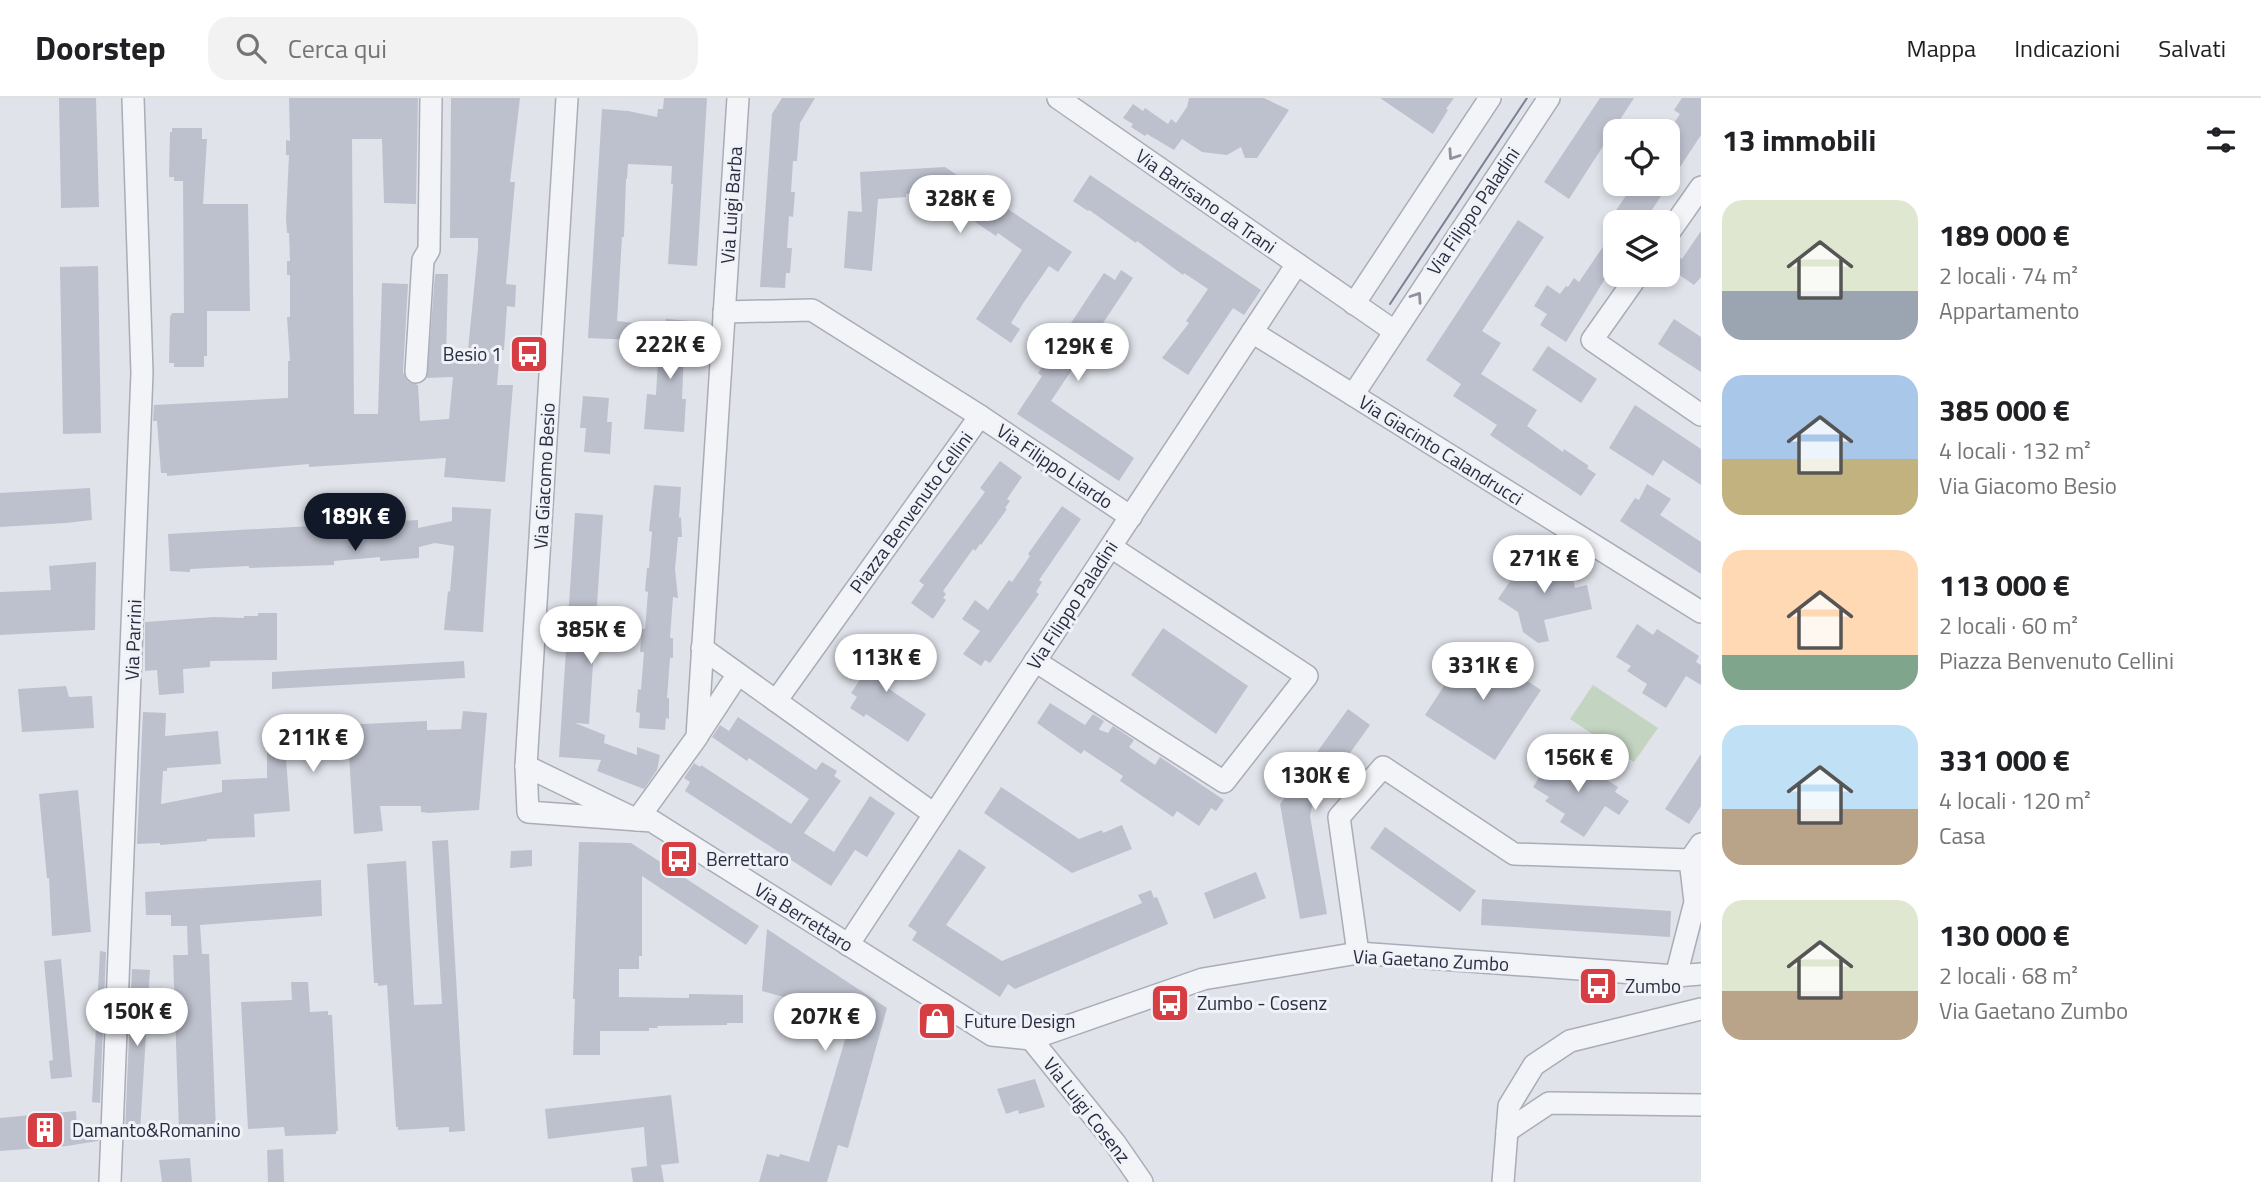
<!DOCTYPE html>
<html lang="it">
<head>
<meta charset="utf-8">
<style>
  body { margin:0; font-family:"Titillium Web",sans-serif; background:#f2f2f2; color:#202124; height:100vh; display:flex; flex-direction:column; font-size:26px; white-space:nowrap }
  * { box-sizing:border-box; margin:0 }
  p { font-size:23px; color:#757577 }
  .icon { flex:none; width:38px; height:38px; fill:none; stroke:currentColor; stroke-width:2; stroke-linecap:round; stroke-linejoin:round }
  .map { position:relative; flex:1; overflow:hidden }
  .side { display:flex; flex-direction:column; background:#fff; width:560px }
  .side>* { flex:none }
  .fabs { position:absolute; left:1603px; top:21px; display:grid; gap:14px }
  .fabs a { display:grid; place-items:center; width:77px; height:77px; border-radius:14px; background:#fff; box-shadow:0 4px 10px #0003; font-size:35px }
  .price { position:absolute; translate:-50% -60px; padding:0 16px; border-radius:24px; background:#fff; color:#222; font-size:23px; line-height:46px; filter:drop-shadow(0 2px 4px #0008) }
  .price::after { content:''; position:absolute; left:50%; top:42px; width:21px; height:16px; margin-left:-10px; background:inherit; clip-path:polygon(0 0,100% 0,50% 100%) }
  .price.selected { background:#111827; color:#fff }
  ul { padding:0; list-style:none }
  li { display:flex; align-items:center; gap:21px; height:175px; padding:0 21px }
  li span { display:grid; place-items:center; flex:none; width:196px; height:140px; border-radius:21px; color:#555 }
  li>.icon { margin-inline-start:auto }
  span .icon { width:84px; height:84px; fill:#fffc; stroke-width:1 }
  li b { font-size:30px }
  h2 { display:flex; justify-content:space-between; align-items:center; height:84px; padding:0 21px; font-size:30px }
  header { display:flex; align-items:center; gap:42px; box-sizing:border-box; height:98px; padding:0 35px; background:#fff; border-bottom:2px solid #e0e0e0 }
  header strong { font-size:33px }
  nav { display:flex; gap:38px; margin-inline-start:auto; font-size:24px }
  .search { width:490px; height:63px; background:#f2f2f2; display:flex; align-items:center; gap:18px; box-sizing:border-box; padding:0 24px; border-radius:21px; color:#757577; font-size:26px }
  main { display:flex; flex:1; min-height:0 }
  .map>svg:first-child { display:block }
</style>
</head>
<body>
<header>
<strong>Doorstep</strong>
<div class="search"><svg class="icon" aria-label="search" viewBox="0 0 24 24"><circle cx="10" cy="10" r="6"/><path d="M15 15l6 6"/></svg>Cerca qui</div>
<nav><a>Mappa</a><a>Indicazioni</a><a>Salvati</a></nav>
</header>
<main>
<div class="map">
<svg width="1701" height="1084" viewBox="0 0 1701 1084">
  <rect width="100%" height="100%" fill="#e0e3ea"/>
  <!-- green -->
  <path fill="#c3d4c1" d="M1593 587 1658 630 1634 664 1570 621Z"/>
  <!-- building -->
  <g fill="#bdc1cd">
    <path d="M59 0H96L99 109 61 110Z"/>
    <path d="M289 0H418L416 106 384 105 382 41H352L354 316H378L382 185 408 186 403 274 408 284 418 287 420 323 449 321 453 279 427 280 435 176H448L446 261 467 262 478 151V140H450L451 0H520L510 84H515L506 186 516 187 515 209 507 208 504 252H500L497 287H513L505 384 444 379 446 360 309 369V366L167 378V375H161L157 323H153L154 307 288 300V263H290L287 219H290V177H287V163H290L289 135H287L286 121 289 57H286V42L290 43Z"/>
    <path d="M664 0H707L697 168 668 166 673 86H671L672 68 628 66 627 81H626L624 139H622L617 223 634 225 633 242 588 240 602 11 628 13 657 19 658 11H663Z"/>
    <path d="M782 0H815L800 25 797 63H793L791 94H795L793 119 789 118 787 150H792L790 175H786L785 190 760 189 772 16Z"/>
    <path d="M1189 0H1264L1289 12 1257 60H1245L1241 49 1227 57 1202 54 1182 41 1174 52 1147 36 1145 38 1131 29 1133 26 1123 20 1133 6 1143 13 1145 10 1168 26 1171 21 1176 25 1187 9Z"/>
    <path d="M1380 0H1454L1446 11 1448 12 1433 36Z"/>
    <path d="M1600 0H1634L1569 101 1544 84Z"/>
    <path d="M1682 0H1701V37L1644 124H1608L1634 86H1668V34L1680 16 1674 12Z"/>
    <path d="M172 30H202V41H207L203 106H248L250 213H207V258H204V269H174V265H169L170 219 172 215H184L183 83H174V79H169L170 34H172Z"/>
    <path d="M945 69 1072 154 1058 174 1049 168 1024 204 1011 225 1020 231 1011 245 976 221 1022 152 998 135 996 138 932 95 906 96V99L878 101 872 173 844 170 848 113 862 114 860 74Z"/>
    <path d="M1090 77 1261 192 1244 217 1233 210 1188 277 1162 260 1189 225 1186 223 1208 191 1184 175 1183 177 1137 143 1136 145 1089 112 1088 113 1073 103Z"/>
    <path d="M1518 122 1544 139 1482 233 1501 245 1481 276 1537 312 1527 328 1563 354 1564 351 1589 368 1587 370 1596 376 1581 398 1490 337 1497 327 1453 298 1461 286 1426 262Z"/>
    <path d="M1615 131V181L1608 176 1566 244 1540 227 1547 216 1534 208 1547 187 1560 196 1566 188 1568 189 1574 180 1579 184Z"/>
    <path d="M1701 133V179L1694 187 1675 174 1680 160 1682 161Z"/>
    <path d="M98 168 101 335 63 336 60 169Z"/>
    <path d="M1121 172 1133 180 1051 303 1134 360 1119 383 1017 316 1042 278 1038 275 1104 175 1115 182Z"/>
    <path d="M666 221 691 223 689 255 684 254 682 301H686L684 334 644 331 647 296 656 297 659 244H665Z"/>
    <path d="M1674 221 1701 239V274L1658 246Z"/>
    <path d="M1548 248 1597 281 1581 305 1532 272Z"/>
    <path d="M583 298 609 300 607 324H612L610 356 584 354 586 330H580Z"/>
    <path d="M1635 307 1701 351V387L1663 362 1653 378 1609 350Z"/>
    <path d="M1000 363 1022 379 1007 401 1010 403 1005 410 1007 411 981 447 980 446 975 453 973 451 943 493 946 496 943 500 946 502 933 521 911 505 924 487 919 483 985 394 980 390Z"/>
    <path d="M1647 386 1671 401 1660 417 1701 444V476L1620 423 1635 400 1639 402Z"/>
    <path d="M654 387 681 389 679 420 681 419 682 439H678L675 471 678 500 673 499 670 540H673V560H670L667 600H669V621L666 620 665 632 639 630 640 615 636 614 638 591 641 592 644 554H640L642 531H645L648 494 645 493 647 470H649L652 434 649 433Z"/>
    <path d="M90 390 92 422 66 425 0 429V395Z"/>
    <path d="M1062 408 1081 421 1039 482 1042 484 1036 494 1039 496 990 565 985 562 981 568 963 556 980 533 962 521 975 502 988 512 1009 482 1012 484 1030 458 1028 456Z"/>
    <path d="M452 409 491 411 483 534 444 532 448 493 450 494 454 448 435 445 419 449V460L380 463V459L334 463V467L249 470V468L190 471V474L170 473 168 436 418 422V430L452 423Z"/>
    <path d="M575 415 603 417 589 626 575 625 605 637 604 645 637 657V649L660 657 657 672 644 691 597 673 601 662 559 659Z"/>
    <path d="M1529 455 1549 468 1569 463 1575 490 1587 487 1592 511 1544 522 1549 543 1538 545 1523 534 1518 514 1498 501Z"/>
    <path d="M96 464 95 532 0 537V494L51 492 49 468Z"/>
    <path d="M258 515H277V562L210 563V569L183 571 184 595 159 597 157 572 145 573V524L214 519 244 520V518H258Z"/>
    <path d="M1637 526 1653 537 1657 531 1699 558 1696 564 1701 567V587L1686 578 1666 610 1642 595 1647 586 1627 573 1631 568 1616 559Z"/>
    <path d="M1163 530 1248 588 1216 636 1131 577Z"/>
    <path d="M888 540 909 554 886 589 926 616 908 644 866 616 864 619 850 610 857 599 851 595Z"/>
    <path d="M1471 547 1541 592 1495 662 1425 617Z"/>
    <path d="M464 563 465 580 272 591V574Z"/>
    <path d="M66 588 69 599 92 598 94 630 22 634 18 591Z"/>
    <path d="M1050 605 1085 627 1093 616 1104 623 1099 631 1100 632 1108 635 1113 628 1134 642 1129 649 1155 667 1160 659 1224 702 1216 713 1211 710 1199 728 1177 713 1173 719 1120 683 1123 678 1084 652 1081 656 1037 625Z"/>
    <path d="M1348 611 1370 627 1312 708 1310 718 1327 816 1300 821 1280 706Z"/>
    <path d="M463 613 487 615 479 712 429 715 421 714V708H380L383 733 354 736 349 657 313 661H286L290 713 254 716 255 739 207 741V743L160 747V745L137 746 143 614 166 615 165 638 218 633 221 666 167 670V673H163L161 706 222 694V682L267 680V628H286V620H318L319 628 427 623V632L461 631Z"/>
    <path d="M738 619 816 672 822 664 837 673 834 678 841 683 804 735 834 754 870 698 895 715 867 759 855 752 831 788 685 693 690 684 684 680 694 665 700 669 701 667 791 726 809 701 749 660 747 663 712 639 720 627 729 633Z"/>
    <path d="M1701 656V708L1689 726 1665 711Z"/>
    <path d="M1554 657 1570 667 1574 661 1618 689 1615 694 1629 703 1619 717 1605 708 1584 739 1560 724 1565 716 1545 703 1549 699 1533 689Z"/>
    <path d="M1001 689 1079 741 1102 732 1103 735 1122 727 1132 751 1072 775 984 715Z"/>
    <path d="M78 692 91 834 52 838 49 780H47L39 696Z"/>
    <path d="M1385 729 1476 793 1460 814 1370 750Z"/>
    <path d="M448 742 465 1033 449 1034V1029L398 1032V1029H396L387 887 378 888V885H374L367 766 406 763 414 907 442 906 432 743Z"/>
    <path d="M579 744 631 745 759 828 746 847 642 778V858H639V871H619V899L689 900V896L743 897V925H727V927L657 928 658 930H649V933H600V957H573L575 901H573Z"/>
    <path d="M959 751 986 769 946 827 1002 863 1142 805 1138 797 1151 792 1154 800 1157 799 1168 826 1015 891 1008 886 1000 899 912 842 917 834 908 828Z"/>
    <path d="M532 752V768L510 770 511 753Z"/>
    <path d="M1256 774 1266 800 1214 821 1204 795Z"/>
    <path d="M321 782 322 818 200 827 202 856H209L216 1032 179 1033 173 857H188L187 828H171V817H146L145 794Z"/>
    <path d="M1482 801 1671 813 1670 839 1481 827Z"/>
    <path d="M767 831 887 910 848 1050 838 1047 827 1084H759L767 1056 779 1059 780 1056 809 1064 852 918 762 893Z"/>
    <path d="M100 853 106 854 100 1005 92 1004Z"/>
    <path d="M61 861 72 979 51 981 49 963 53 962 44 863Z"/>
    <path d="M132 871 150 872 140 1033 125 1032Z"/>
    <path d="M291 884H308L310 914 328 913V917H332L338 1033H336V1036L285 1038 284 1029 248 1031 241 904 292 902Z"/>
    <path d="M1035 981 1045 1009 1019 1016 1018 1012 1006 1016 997 991Z"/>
    <path d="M671 997 679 1065 661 1067 664 1084H633L631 1070 647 1068 644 1029 548 1041 545 1011Z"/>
    <path d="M76 1013 77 1032H99L98 1043 67 1048 0 1053V1020Z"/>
    <path d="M283 1051 284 1084H268L267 1052Z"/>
    <path d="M190 1060 192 1084H162L159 1062Z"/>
  </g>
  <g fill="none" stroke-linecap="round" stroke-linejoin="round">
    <!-- minor casing -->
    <g stroke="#a9adb8" stroke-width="24">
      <g id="minor">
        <path d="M567 0 526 668 528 714 652 723 992 937 1031 941 1203 881 1358 855 1676 878 1701 876"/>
        <path d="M1058 0 1394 233"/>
        <path d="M1668 136 1701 89"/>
        <path d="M1638 177 1592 242 1701 317"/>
        <path d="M1354 206 1490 0"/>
        <path d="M724 214 812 212 980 318 1131 419"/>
        <path d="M1252 234 1701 514"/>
        <path d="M416 274 423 162 429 152 431 0"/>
        <path d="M1353 297 1549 0"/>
        <path d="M702 550 934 716"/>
        <path d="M1035 563 1224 684 1307 578 1111 449"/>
        <path d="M776 603 980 318"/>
        <path d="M698 637 738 576"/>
        <path d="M526 668 637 722 697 639 738 0"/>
        <path d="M848 847 1297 166"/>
        <path d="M1358 855 1339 719 1383 669 1514 756 1690 762 1701 746"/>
        <path d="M1676 878 1695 804 1690 762"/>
        <path d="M1031 941 1115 1045 1142 1084"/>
        <path d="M1507 1033 1549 1005 1701 1007"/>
        <path d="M110 1084 142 275 133 0"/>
        <path d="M1503 1084 1509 1008 1534 967 1570 943 1701 911"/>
      </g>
    </g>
    <!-- minor -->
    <use href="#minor" stroke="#f3f4f8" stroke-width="21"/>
    <!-- tram -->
    <path stroke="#798094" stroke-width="2" d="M1390 206 1527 0"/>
  </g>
  <!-- one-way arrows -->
  <defs><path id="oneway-chevron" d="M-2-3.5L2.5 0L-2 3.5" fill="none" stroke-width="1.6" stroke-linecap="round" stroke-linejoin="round" transform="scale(1.75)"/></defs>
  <g stroke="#8e919d">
    <use href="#oneway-chevron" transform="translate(1453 57) rotate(124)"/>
    <use href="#oneway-chevron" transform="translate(1417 199) rotate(-56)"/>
  </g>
  <!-- icons -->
  <defs>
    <g id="bus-square" transform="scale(2.0125)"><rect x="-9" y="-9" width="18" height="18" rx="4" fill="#d63e43" stroke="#f0f2f7"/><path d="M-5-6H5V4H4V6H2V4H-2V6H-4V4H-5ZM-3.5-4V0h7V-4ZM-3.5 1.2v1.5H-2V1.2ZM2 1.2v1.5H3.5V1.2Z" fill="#fff"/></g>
    <g id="shop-square" transform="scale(2.0125)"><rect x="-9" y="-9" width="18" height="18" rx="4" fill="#d63e43" stroke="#f0f2f7"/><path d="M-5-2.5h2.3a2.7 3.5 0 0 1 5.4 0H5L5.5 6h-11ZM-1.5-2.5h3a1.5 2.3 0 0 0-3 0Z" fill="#fff"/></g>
    <g id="building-square" transform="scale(2.0125)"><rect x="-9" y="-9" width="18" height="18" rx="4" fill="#d63e43" stroke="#f0f2f7"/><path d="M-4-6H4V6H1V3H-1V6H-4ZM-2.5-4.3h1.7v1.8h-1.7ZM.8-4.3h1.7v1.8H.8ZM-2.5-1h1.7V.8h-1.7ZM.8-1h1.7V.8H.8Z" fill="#fff"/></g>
  </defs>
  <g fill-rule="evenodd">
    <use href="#bus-square" x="529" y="256"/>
    <use href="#bus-square" x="679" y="761"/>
    <use href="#bus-square" x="1598" y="888"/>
    <use href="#bus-square" x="1170" y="905"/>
    <use href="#shop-square" x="937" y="923"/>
    <use href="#building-square" x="45" y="1032"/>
  </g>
  <g text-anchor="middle" stroke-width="6" stroke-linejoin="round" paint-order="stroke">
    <!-- street labels -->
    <g font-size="19" fill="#282e42" stroke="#f0f2f7">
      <text transform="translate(1206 103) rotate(35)" y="7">Via Barisano da Trani</text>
      <text transform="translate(731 107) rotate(-86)" y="7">Via Luigi Barba</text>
      <text transform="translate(1473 113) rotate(-56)" y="7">Via Filippo Paladini</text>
      <text transform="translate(1441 352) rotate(32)" y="7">Via Giacinto Calandrucci</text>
      <text transform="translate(1055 368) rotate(34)" y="7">Via Filippo Liardo</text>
      <text transform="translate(544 378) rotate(-87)" y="7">Via Giacomo Besio</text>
      <text transform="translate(911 414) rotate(-54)" y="7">Piazza Benvenuto Cellini</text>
      <text transform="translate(1072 507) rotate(-57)" y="7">Via Filippo Paladini</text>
      <text transform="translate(133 542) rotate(-88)" y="7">Via Parrini</text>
      <text transform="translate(804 819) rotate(32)" y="7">Via Berrettaro</text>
      <text transform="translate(1431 862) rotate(3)" y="7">Via Gaetano Zumbo</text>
      <text transform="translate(1087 1012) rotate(52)" y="7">Via Luigi Cosenz</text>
    </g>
    <!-- poi labels -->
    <g font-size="19" fill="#282e42" stroke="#f0f2f7" text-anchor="start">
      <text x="502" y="263" text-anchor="end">Besio 1</text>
      <text x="706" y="768">Berrettaro</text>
      <text x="1625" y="895">Zumbo</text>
      <text x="1197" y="912">Zumbo - Cosenz</text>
      <text x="964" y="930">Future Design</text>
      <text x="72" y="1039">Damanto&amp;Romanino</text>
    </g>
  </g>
</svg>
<div class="fabs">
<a><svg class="icon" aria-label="locate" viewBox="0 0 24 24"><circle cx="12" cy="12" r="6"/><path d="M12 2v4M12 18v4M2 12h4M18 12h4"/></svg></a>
<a><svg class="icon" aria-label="layers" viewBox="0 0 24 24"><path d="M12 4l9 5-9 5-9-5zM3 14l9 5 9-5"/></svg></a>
</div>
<b class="price" style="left:960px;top:137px">328K €</b>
<b class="price" style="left:670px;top:283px">222K €</b>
<b class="price" style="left:1078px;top:285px">129K €</b>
<b class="price selected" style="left:355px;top:455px">189K €</b>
<b class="price" style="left:1544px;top:497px">271K €</b>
<b class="price" style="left:591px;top:568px">385K €</b>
<b class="price" style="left:886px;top:596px">113K €</b>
<b class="price" style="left:1483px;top:604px">331K €</b>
<b class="price" style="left:313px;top:676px">211K €</b>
<b class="price" style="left:1578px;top:696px">156K €</b>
<b class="price" style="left:1315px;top:714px">130K €</b>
<b class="price" style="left:137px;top:950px">150K €</b>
<b class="price" style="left:825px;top:955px">207K €</b>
</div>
<section class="side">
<h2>13 immobili<svg class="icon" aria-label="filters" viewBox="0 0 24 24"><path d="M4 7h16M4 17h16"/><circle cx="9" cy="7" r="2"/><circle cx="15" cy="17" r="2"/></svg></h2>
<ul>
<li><span style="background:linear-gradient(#dfe7d0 65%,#9aa5b1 0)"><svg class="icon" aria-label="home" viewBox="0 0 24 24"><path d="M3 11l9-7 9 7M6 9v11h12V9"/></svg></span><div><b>189 000 €</b><p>2 locali · 74 m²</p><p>Appartamento</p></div></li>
<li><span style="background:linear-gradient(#a9c7e8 60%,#c2b280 0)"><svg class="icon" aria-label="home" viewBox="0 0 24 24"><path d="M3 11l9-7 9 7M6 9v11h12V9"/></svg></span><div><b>385 000 €</b><p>4 locali · 132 m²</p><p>Via Giacomo Besio</p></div></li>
<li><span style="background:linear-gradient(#ffd9b3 75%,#7fa58c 0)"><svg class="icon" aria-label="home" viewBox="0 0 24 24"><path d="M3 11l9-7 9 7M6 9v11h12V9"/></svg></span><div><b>113 000 €</b><p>2 locali · 60 m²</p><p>Piazza Benvenuto Cellini</p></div></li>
<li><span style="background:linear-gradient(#bfe0f5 60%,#b9a48a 0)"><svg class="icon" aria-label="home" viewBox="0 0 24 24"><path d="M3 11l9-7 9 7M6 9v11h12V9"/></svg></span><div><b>331 000 €</b><p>4 locali · 120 m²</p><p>Casa</p></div></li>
<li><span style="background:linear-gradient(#dfe7d0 65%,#b9a48a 0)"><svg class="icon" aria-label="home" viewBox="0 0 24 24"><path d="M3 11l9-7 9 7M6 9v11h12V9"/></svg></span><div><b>130 000 €</b><p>2 locali · 68 m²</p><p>Via Gaetano Zumbo</p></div></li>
</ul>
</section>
</main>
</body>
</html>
